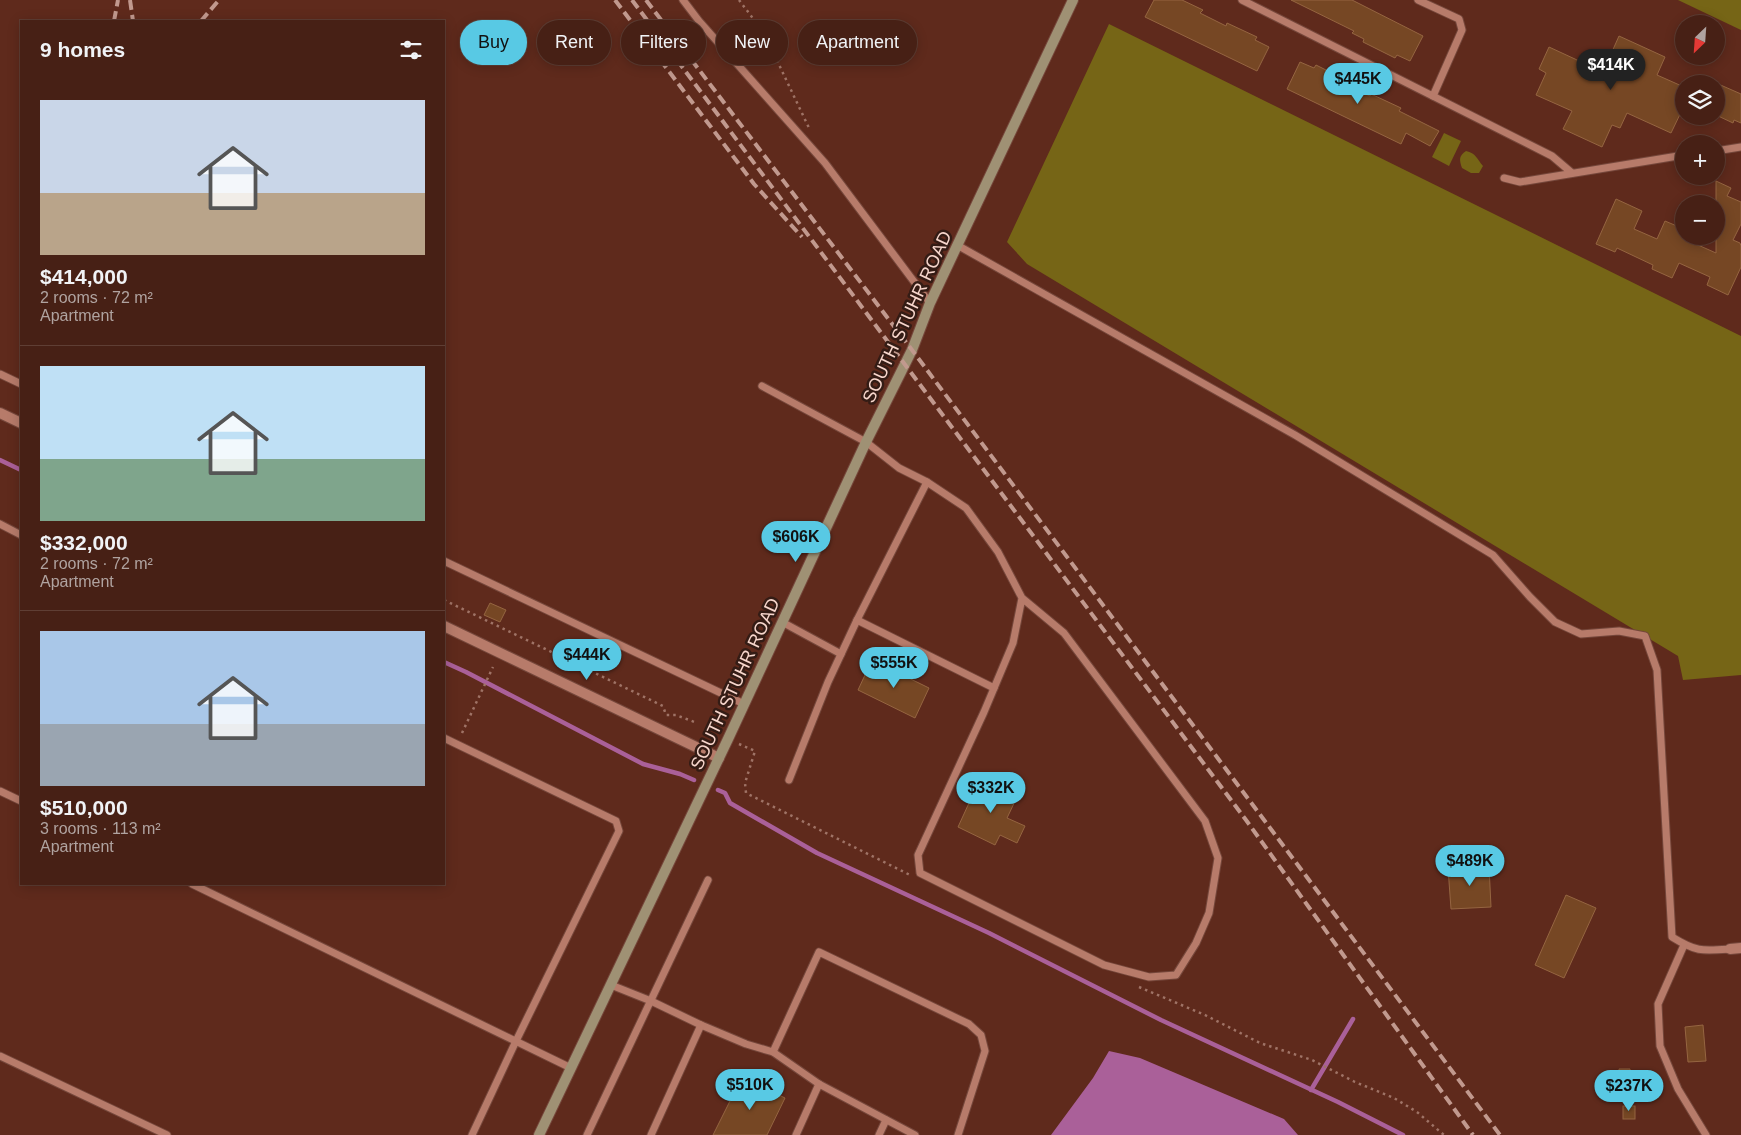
<!DOCTYPE html>
<html lang="en">
<head>
<meta charset="utf-8">
<style>
  body { margin:0; font-family:Helvetica,sans-serif; background:#512d22; color:#f1f3f6; height:100vh; display:flex; flex-direction:column; font-size:19px; white-space:nowrap }
  * { box-sizing:border-box; margin:0 }
  p { font-size:16px; color:#b0a3a0 }
  .icon { flex:none; width:28px; height:28px; fill:none; stroke:currentColor; stroke-width:2; stroke-linecap:round; stroke-linejoin:round }
  .map { position:relative; flex:1; overflow:hidden }
  .panel { position:absolute; left:20px; top:20px; width:425px; height:865px; display:flex; flex-direction:column; background:#472015; border-radius:0px; box-shadow:0 2px 12px #0003,0 0 0 1px #5f3e34 }
  .panel>* { flex:none }
  .banner { position:absolute; left:460px; top:20px; width:475px; height:45px; display:flex; gap:10px }
  .needle { width:32px; rotate:205deg }
  .controls { position:absolute; left:1675px; top:15px; display:grid; gap:10px }
  .controls a { display:grid; place-items:center; width:50px; height:50px; border-radius:50%; background:#472015; box-shadow:0 2px 12px #0003,0 0 0 1px #5f3e34; font-size:25px }
  .price { position:absolute; translate:-50% -42px; padding:0 11px; border-radius:18px; background:#58c9e4; color:#111; font-size:16px; line-height:32px; filter:drop-shadow(0 1px 2px #0008) }
  .price::after { content:''; position:absolute; left:50%; top:30px; width:15px; height:11px; margin-left:-8px; background:inherit; clip-path:polygon(0 0,100% 0,50% 100%) }
  .price.current { background:#222; color:#fff }
  ul { padding:0; list-style:none }
  li { display:grid; align-content:center; gap:10px; height:265px; padding:0 20px }
  li+li { border-top:1px solid #5f3e34 }
  li span { display:grid; place-items:center; height:155px; border-radius:0px; color:#555 }
  li>.icon { margin-inline-start:auto }
  span .icon { width:90px; height:90px; fill:#fffc; stroke-width:1 }
  li b { font-size:21px }
  h2 { display:flex; justify-content:space-between; align-items:center; height:60px; padding:0 20px; font-size:21px }
  .pill { padding:0 18px; border-radius:22px; background:#472015; box-shadow:0 2px 12px #0003,0 0 0 1px #5f3e34; font-size:18px; line-height:45px }
  .pill.current { background:#58c9e4; color:#111 }
  .map>svg:first-child { display:block }
</style>
</head>
<body>
<div class="map">
<svg width="1741" height="1135" viewBox="0 0 1741 1135">
  <rect width="100%" height="100%" fill="#5f2a1c"/>
  <!-- green -->
  <g fill="#766516">
    <path d="M1678 0H1741V30Z"/>
    <path d="M1109 24 1741 336V675L1683 680 1678 656 1027 264 1007 242Z"/>
    <path d="M1444 133 1461 141 1449 166 1432 157Z"/>
    <path d="M1466 151C1476 153 1477 159 1483 166L1479 173H1471L1462 168C1459 159 1459 156 1466 151Z"/>
  </g>
  <!-- water -->
  <path fill="#aa6099" d="M1109 1051 1140 1058 1284 1119 1298 1135H1051L1093 1078Z"/>
  <g fill="none" stroke-linecap="round" stroke-linejoin="round">
    <!-- stream -->
    <g stroke="#aa6099" stroke-width="4.5">
      <path d="M0 460 21 470"/>
      <path d="M444 662 466 672 643 764 680 774 694 780"/>
      <path d="M718 790 725 793 730 803 817 853 989 933 1161 1020 1338 1102 1403 1135"/>
      <path d="M1311 1090 1353 1019"/>
    </g>
  </g>
  <!-- building -->
  <g fill="#764724" stroke="#956541">
    <path d="M1154 0H1182L1203 10 1200 13 1226 26 1227 23 1257 37 1255 40 1269 47 1257 71 1145 17Z"/>
    <path d="M1291 0H1352L1423 36 1410 61 1397 55 1395 58 1363 42 1364 39 1352 33 1354 31Z"/>
    <path d="M1619 36 1665 57 1657 75 1684 87V106L1671 133 1627 113 1620 128 1612 125 1602 147 1563 129 1572 111 1536 95 1546 73 1539 69 1549 47 1603 72Z"/>
    <path d="M1300 62 1314 68 1316 65 1326 70V71L1346 81 1344 84 1370 96 1371 94 1401 108 1399 111 1439 131 1430 146 1406 133 1401 144 1287 89Z"/>
    <path d="M1716 83 1741 94V123L1734 120 1733 123 1716 115Z"/>
    <path d="M1716 181 1731 188 1727 196 1741 202V224L1733 240 1740 243 1741 246V267L1728 295 1707 285 1710 277 1679 263 1672 278 1652 269 1653 265 1617 248 1615 252 1596 244 1616 199 1642 211 1634 229 1657 239 1665 221 1684 229V236H1691L1689 241 1716 253Z"/>
    <path d="M490 603 506 610 500 622 484 615Z"/>
    <path d="M872 660 929 688 915 718 858 690Z"/>
    <path d="M980 779 994 786 996 782 1007 788 1005 792 1017 797 1007 818 1025 826 1017 843 1000 835 995 845 958 827Z"/>
    <path d="M1489 866 1491 907 1451 909 1448 868Z"/>
    <path d="M1566 895 1596 908 1564 978 1535 965Z"/>
    <path d="M1703 1025 1706 1061 1688 1062 1685 1027Z"/>
    <path d="M1619 1069H1630L1631 1082 1620 1083Z"/>
    <path d="M742 1077 785 1098 767 1135H713Z"/>
    <rect x="1623" y="1106" width="12" height="13"/>
  </g>
  <g fill="none" stroke-linecap="round" stroke-linejoin="round">
    <!-- service casing -->
    <g stroke="#75473b" stroke-width="9">
      <g id="service">
        <path d="M683 0 699 21 825 163 930 303"/>
        <path d="M1242 0 1552 156 1572 173"/>
        <path d="M1418 0 1459 19 1462 30 1433 96"/>
        <path d="M1716 151 1741 147"/>
        <path d="M1504 178 1520 182 1684 155"/>
        <path d="M957 245 1295 435 1493 555 1530 597 1555 622 1581 634 1619 631 1645 636 1657 670 1672 937C1696 952 1702 951 1730 949"/>
        <path d="M0 374 21 384"/>
        <path d="M762 386 866 442 899 468 927 482 966 508 998 552 1022 598 1013 643 984 712 918 855 920 873 1104 965 1149 977 1176 975 1196 943 1209 913 1218 858 1205 821 1064 633 1022 598"/>
        <path d="M0 524 21 535"/>
        <path d="M444 561 744 704"/>
        <path d="M857 620 994 688"/>
        <path d="M782 622 841 654"/>
        <path d="M444 738 616 821 619 831 516 1041 472 1135"/>
        <path d="M789 780 828 682 857 620 927 482"/>
        <path d="M0 791 21 801"/>
        <path d="M192 884 571 1068"/>
        <path d="M1684 945 1658 1004 1660 1046 1678 1089 1706 1135"/>
        <path d="M611 985 651 1001 701 1025 746 1044 773 1052 819 1084 915 1135"/>
        <path d="M773 1052 819 952 969 1024 981 1035 985 1051 958 1135"/>
        <path d="M0 1056 167 1135"/>
        <path d="M587 1135 708 880"/>
        <path d="M651 1135 701 1025"/>
        <path d="M796 1135 819 1084"/>
        <path d="M879 1135 886 1120"/>
      </g>
    </g>
    <!-- minor casing -->
    <g stroke="#75473b" stroke-width="12">
      <g id="minor">
        <path d="M0 413 21 423"/>
        <path d="M444 626 719 758"/>
        <path d="M1730 949 1741 948"/>
      </g>
    </g>
    <!-- secondary casing -->
    <g stroke="#75473b" stroke-width="12">
      <path id="secondary" d="M539 1135 728 739 866 442 912 350 930 303 1073 0"/>
    </g>
    <!-- path -->
    <g stroke="#9f7366" stroke-width="2.5" stroke-dasharray="2.5 4" stroke-linecap="butt">
      <path d="M739 0 764 33 809 128"/>
      <path d="M444 600 663 706 666 715H676L697 723"/>
      <path d="M462 733 493 667"/>
      <path d="M739 744 755 751 745 783 746 793 910 875"/>
      <path d="M1139 987 1205 1015 1260 1043 1312 1060 1355 1082 1394 1098 1417 1112 1444 1135"/>
    </g>
    <!-- service -->
    <use href="#service" stroke="#b77b6a" stroke-width="7"/>
    <!-- minor -->
    <use href="#minor" stroke="#b77b6a" stroke-width="10"/>
    <!-- secondary -->
    <use href="#secondary" stroke="#9f9174" stroke-width="10"/>
    <!-- rail -->
    <g stroke="#c1998e" stroke-width="4" stroke-dasharray="10 5" stroke-linecap="butt">
      <path d="M130 0 133 21"/>
      <path d="M615 0 754 184 802 237"/>
      <path d="M632 0 1246 820 1473 1135"/>
      <path d="M646 0 912 350 1500 1135"/>
      <path d="M114 21 118 0"/>
      <path d="M201 21 219 0"/>
    </g>
  </g>
  <g text-anchor="middle" stroke-width="5" stroke-linejoin="round" paint-order="stroke">
    <!-- street labels -->
    <g font-size="18" fill="#f7d6cc" stroke="#341c15">
      <text transform="translate(907 317) rotate(-65)" y="6">SOUTH STUHR ROAD</text>
      <text transform="translate(735 684) rotate(-65)" y="6">SOUTH STUHR ROAD</text>
    </g>
  </g>
</svg>
<div class="controls">
<a><svg class="needle" viewBox="-14 -14 28 28"><path d="M0-13l5 13h-10z" fill="#e53935"/><path d="M0 13l5-13h-10z" fill="#b0a3a0"/></svg></a>
<a><svg class="icon" aria-label="layers" viewBox="0 0 24 24"><path d="M12 4l9 5-9 5-9-5zM3 14l9 5 9-5"/></svg></a>
<a>+</a>
<a>−</a>
</div>
<b class="price current" style="left:1611px;top:91px">$414K</b>
<b class="price" style="left:1358px;top:105px">$445K</b>
<b class="price" style="left:796px;top:563px">$606K</b>
<b class="price" style="left:587px;top:681px">$444K</b>
<b class="price" style="left:894px;top:689px">$555K</b>
<b class="price" style="left:991px;top:814px">$332K</b>
<b class="price" style="left:1470px;top:887px">$489K</b>
<b class="price" style="left:750px;top:1111px">$510K</b>
<b class="price" style="left:1629px;top:1112px">$237K</b>
<div class="banner">
<a class="pill current">Buy</a>
<a class="pill">Rent</a>
<a class="pill">Filters</a>
<a class="pill">New</a>
<a class="pill">Apartment</a>
</div>
<section class="panel">
<h2>9 homes<svg class="icon" aria-label="filters" viewBox="0 0 24 24"><path d="M4 7h16M4 17h16"/><circle cx="9" cy="7" r="2"/><circle cx="15" cy="17" r="2"/></svg></h2>
<ul>
<li><span style="background:linear-gradient(#c9d6e8 60%,#b9a48a 0)"><svg class="icon" aria-label="home" viewBox="0 0 24 24"><path d="M3 11l9-7 9 7M6 9v11h12V9"/></svg></span><div><b>$414,000</b><p>2 rooms · 72 m²</p><p>Apartment</p></div></li>
<li><span style="background:linear-gradient(#bfe0f5 60%,#7fa58c 0)"><svg class="icon" aria-label="home" viewBox="0 0 24 24"><path d="M3 11l9-7 9 7M6 9v11h12V9"/></svg></span><div><b>$332,000</b><p>2 rooms · 72 m²</p><p>Apartment</p></div></li>
<li><span style="background:linear-gradient(#a9c7e8 60%,#9aa5b1 0)"><svg class="icon" aria-label="home" viewBox="0 0 24 24"><path d="M3 11l9-7 9 7M6 9v11h12V9"/></svg></span><div><b>$510,000</b><p>3 rooms · 113 m²</p><p>Apartment</p></div></li>
</ul>
</section>
</div>
</body>
</html>
